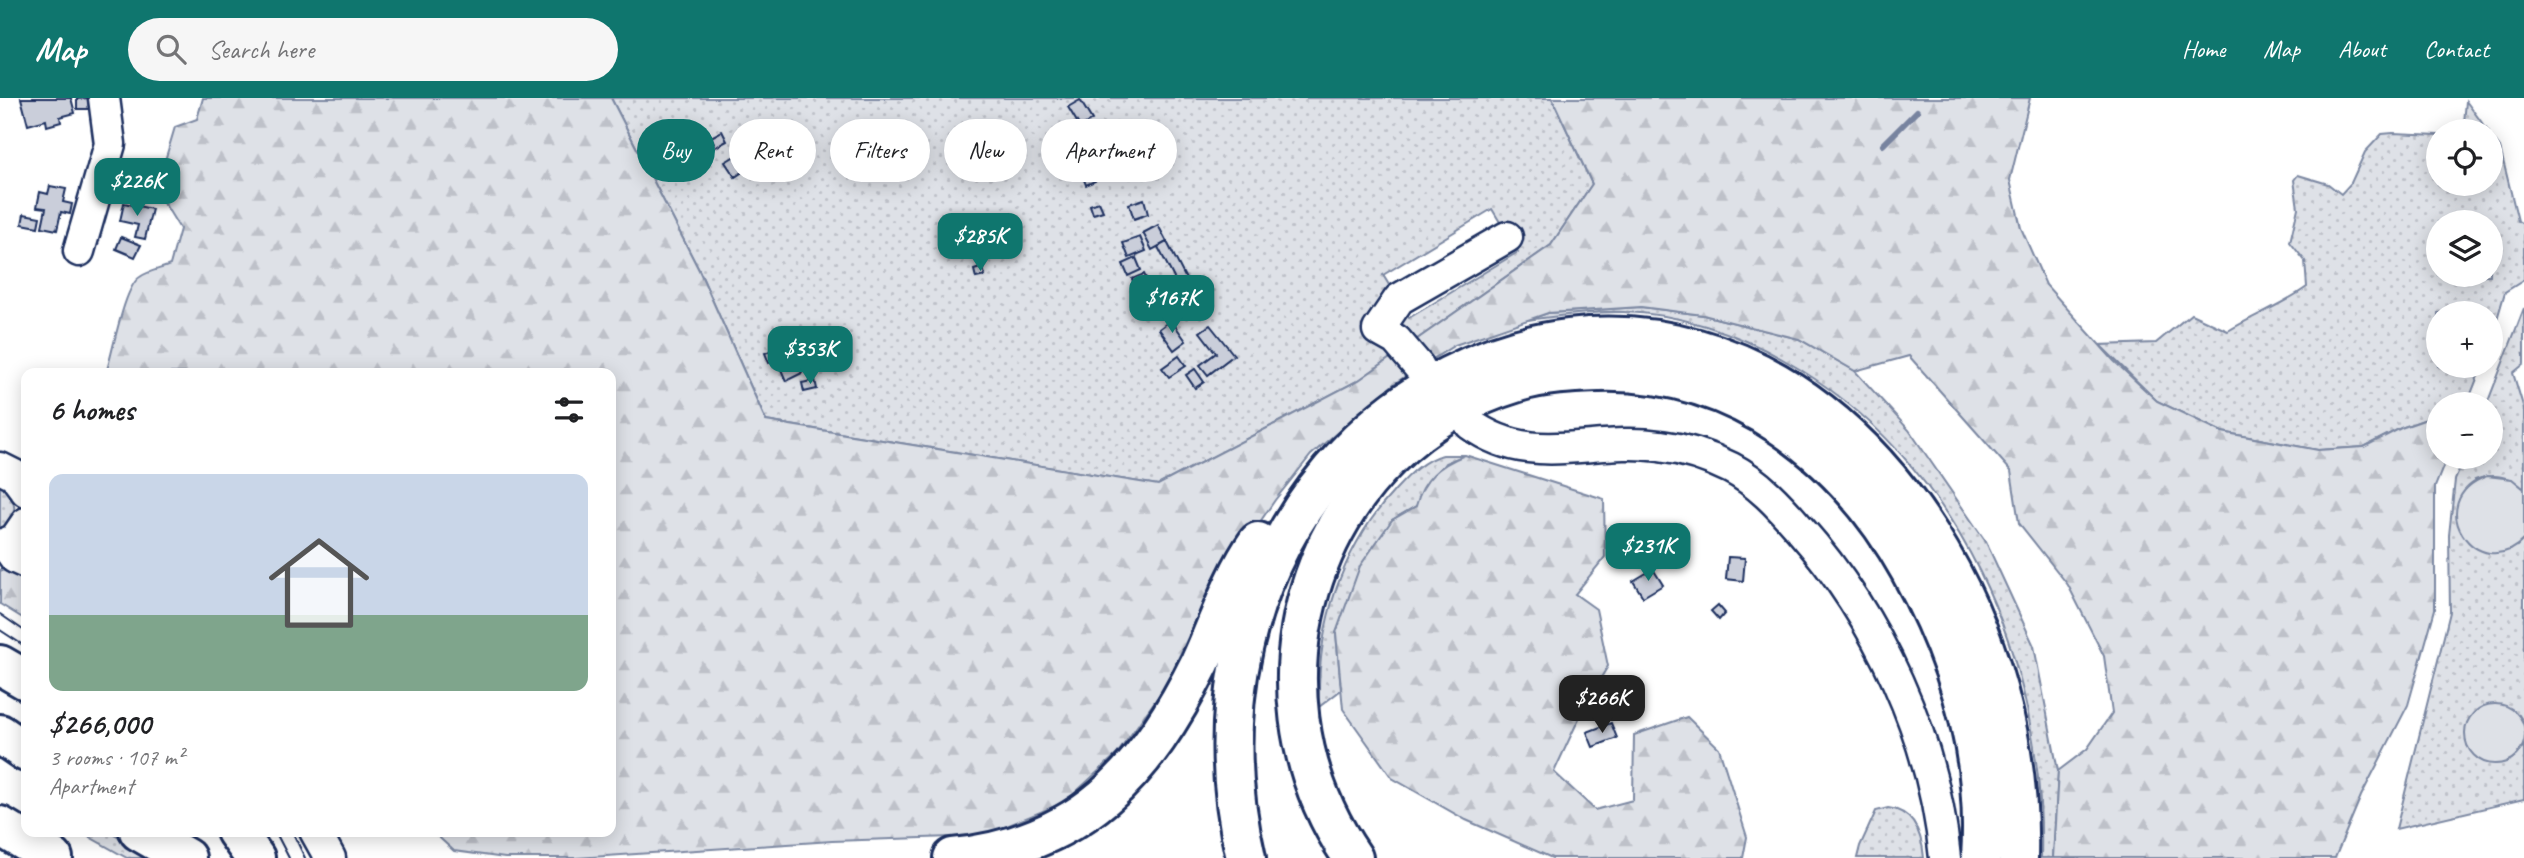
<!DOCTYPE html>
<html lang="en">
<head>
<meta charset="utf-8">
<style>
  body { margin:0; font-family:Caveat,sans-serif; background:#f6f6f6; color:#202124; height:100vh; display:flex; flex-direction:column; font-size:26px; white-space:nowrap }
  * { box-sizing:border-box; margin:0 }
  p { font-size:23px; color:#757577 }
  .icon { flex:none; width:38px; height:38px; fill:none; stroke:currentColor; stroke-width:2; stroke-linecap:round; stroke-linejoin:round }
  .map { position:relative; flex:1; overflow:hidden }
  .details { position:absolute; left:21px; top:270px; width:595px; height:469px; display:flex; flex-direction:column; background:#fff; border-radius:14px; box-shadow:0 4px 18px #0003 }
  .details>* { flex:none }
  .hud { position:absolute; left:637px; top:21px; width:665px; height:63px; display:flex; gap:14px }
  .tools { position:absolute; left:2426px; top:21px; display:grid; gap:14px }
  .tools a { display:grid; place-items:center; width:77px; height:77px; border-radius:50%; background:#fff; box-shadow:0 4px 18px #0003; font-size:35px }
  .price { position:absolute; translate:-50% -60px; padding:0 16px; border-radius:14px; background:#0f766e; color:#fff; font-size:23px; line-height:46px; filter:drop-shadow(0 2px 4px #0008) }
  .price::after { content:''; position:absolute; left:50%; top:42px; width:21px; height:16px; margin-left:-10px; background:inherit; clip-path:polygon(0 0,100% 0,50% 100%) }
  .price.active { background:#222; color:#fff }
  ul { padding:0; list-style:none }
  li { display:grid; align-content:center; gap:14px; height:371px; padding:0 28px }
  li+li { border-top:2px solid #e0e0e0 }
  li span { display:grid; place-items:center; height:217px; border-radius:14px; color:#555 }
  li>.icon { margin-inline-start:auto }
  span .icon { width:126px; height:126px; fill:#fffc; stroke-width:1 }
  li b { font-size:30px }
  h2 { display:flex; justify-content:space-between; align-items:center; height:84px; padding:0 28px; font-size:30px }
  .tag { padding:0 24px; border-radius:32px; background:#fff; box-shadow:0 4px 18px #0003; font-size:24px; line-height:63px }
  .tag.active { background:#0f766e; color:#fff }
  header { display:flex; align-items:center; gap:42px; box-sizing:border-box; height:98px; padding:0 35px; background:#0f766e; color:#fff }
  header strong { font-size:33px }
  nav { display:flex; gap:38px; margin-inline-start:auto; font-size:24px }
  .search { width:490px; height:63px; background:#f6f6f6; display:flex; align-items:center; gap:18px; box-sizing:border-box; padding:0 24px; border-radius:38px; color:#757577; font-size:26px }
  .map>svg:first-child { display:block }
</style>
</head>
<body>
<header>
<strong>Map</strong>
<div class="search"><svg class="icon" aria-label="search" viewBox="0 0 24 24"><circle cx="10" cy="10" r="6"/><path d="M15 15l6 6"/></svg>Search here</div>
<nav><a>Home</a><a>Map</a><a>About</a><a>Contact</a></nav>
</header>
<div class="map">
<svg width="2524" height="760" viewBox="0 0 2524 760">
  <defs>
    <pattern id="grass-dots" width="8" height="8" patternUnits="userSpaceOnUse" patternTransform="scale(1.75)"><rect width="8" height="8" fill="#dee1e7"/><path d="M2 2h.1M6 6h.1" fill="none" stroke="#bec1c9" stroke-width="1.8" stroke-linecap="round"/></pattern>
    <pattern id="forest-firs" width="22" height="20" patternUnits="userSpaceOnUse" patternTransform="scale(1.75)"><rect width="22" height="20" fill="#dee1e7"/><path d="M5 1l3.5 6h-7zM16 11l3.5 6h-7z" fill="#bec1c9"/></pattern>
  </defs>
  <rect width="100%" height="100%" fill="#fff"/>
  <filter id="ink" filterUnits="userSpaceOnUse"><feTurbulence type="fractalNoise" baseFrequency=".0143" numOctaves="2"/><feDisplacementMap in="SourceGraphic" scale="14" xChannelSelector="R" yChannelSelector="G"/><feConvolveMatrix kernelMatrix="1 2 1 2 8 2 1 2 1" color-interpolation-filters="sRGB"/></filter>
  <g filter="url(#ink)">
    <!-- grass -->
    <g fill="url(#grass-dots)" stroke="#7c88a2" stroke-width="2" fill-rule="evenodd">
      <path d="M611 0H1552L1592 86 1551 147 1359 282 1158 387 766 323 699 172ZM1492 111 1518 154 1409 220 1383 177Z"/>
      <path d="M2466 3 2488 33H2452L2464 25Z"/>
      <path d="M2393 35 2438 37V86H2490V37L2500 50 2518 123 2524 127V182L2505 194 2490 245V215H2438V268H2482L2467 306H2438V317L2401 330 2364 349 2318 352 2222 334 2157 303 2100 247 2156 245 2191 216 2228 233C2254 217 2282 207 2307 189L2305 163 2290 144 2298 110 2294 82 2298 77 2328 86 2341 96 2351 85 2365 54 2382 36ZM2438 124H2490V177H2438Z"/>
      <path d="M1641 209 1703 217 1799 241 1855 273 1909 332 1986 444 2034 548 2058 673 2053 760H2041C2046 564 1959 360 1784 262 1737 235 1678 215 1623 214 1591 213 1559 218 1527 222L1548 215Z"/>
      <path d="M2524 210V266L2513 275 2524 311V391C2509 377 2494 375 2475 382L2517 448 2524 441V626L2519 617 2469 622C2457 661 2505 684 2524 646V701L2396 731 2450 514 2449 437 2455 382 2465 359H2490V306H2487Z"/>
      <path d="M1443 357H1465L1445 365 1416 408 1392 422 1336 535 1341 592 1319 609C1317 528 1340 451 1396 391 1409 377 1424 361 1443 357Z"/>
      <path d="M0 384C17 401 21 418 0 433Z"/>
      <path d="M1888 710C1914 713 1922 737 1924 760H1857L1860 748 1876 713Z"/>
      <path d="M79 733H109L154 760H127Z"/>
    </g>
    <!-- forest -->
    <g fill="url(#forest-firs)" stroke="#7c88a2" stroke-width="2">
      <path d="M203 0H611L699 172 766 323 1158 387 1359 282 1551 147 1592 86 1552 0H2030L2010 82 2021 130 2046 187 2114 263 2157 303 2222 334 2318 352 2364 349 2401 330 2438 317V359H2447L2435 389V511L2408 607 2361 698 2335 760H2053L2058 673 2087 651 2112 615 2104 558 2068 487 2019 425 2011 373 1909 258 1855 273 1799 241 1703 217 1641 209 1548 215 1455 247 1395 285 1311 357 1275 402 1203 507 1165 589 1117 656 1065 704 982 738 832 743 576 760H505L454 753 432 733H611V275H106C113 254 124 188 140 179 148 173 161 171 170 167L180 131 166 108 155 96 175 29 197 21Z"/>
      <path d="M1465 357 1604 401 1605 459 1575 496 1596 511 1608 568 1588 601 1554 674 1595 712 1633 702 1634 637 1687 619 1719 650 1747 739 1743 760H1552L1466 722 1392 680 1343 611 1336 535 1360 468 1392 422 1416 408C1423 381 1439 367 1465 357Z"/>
      <path d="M0 472 26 478V522L0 506Z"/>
    </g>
    <!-- park -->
    <g fill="#dee1e7" stroke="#7c88a2" stroke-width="2">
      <path d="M2487 378 2512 381 2524 391V441C2478 489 2419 403 2487 378Z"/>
      <circle cx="2495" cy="636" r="30"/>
    </g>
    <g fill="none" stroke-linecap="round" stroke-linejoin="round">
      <!-- stream -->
      <path stroke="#77839f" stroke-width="6" d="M1883 47 1917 13"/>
    </g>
    <!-- building -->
    <g fill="#caceda" stroke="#1b2f5e" stroke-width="2">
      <path d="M21 0H71L75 15 60 19 61 24 47 28 46 22 28 27Z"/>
      <path d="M88 0 89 11H77V1Z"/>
      <path d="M1080 2 1092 22 1080 29 1068 9Z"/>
      <path d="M1128 24 1135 38 1122 44 1115 31Z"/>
      <path d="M722 33 727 43 716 49 711 39Z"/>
      <path d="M1091 51 1095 59 1084 65 1080 57Z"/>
      <path d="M1128 57 1130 70 1118 72 1116 59Z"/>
      <path d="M735 58 744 73 735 79 725 64Z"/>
      <path d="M153 66 168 69 166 81 151 78Z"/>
      <path d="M1092 75 1095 83 1086 87 1083 79Z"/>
      <path d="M50 88 66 91 63 104 72 106 70 116 61 114 57 132 42 129 46 110 37 109 40 94 48 96Z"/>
      <path d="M1144 101 1148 116 1134 121 1129 106Z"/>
      <path d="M1099 104 1103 113 1093 116 1090 107Z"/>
      <path d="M124 105 152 111 145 141 135 139 138 127 120 123Z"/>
      <path d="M24 116 40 119 38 129 22 126Z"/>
      <path d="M1158 127 1167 144 1152 152 1143 135Z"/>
      <path d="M121 139 141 147 135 159 116 151Z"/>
      <path d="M1140 139 1146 153 1129 160 1123 145Z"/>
      <path d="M1167 144 1189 187 1180 192 1158 149Z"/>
      <path d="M1136 160 1141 172 1128 178 1123 166Z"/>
      <path d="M983 169 985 178 976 180 974 172Z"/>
      <path d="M1144 176 1153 196 1141 201 1132 181Z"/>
      <path d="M1171 222 1186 243 1174 252 1159 231Z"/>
      <path d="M1210 227 1234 257 1208 277 1200 267 1216 255 1200 234Z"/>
      <path d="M777 250 781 260 769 265 765 255Z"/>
      <path d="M1179 258 1186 268 1169 279 1162 270Z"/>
      <path d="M794 259 802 275 786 283 779 267Z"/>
      <path d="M1195 271 1204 284 1195 290 1186 277Z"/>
      <path d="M815 282 817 291 804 294 802 285Z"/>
      <path d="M1728 459 1745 460 1743 483 1726 481Z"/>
      <path d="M1653 471 1663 487 1643 499 1633 483Z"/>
      <path d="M1718 507 1725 515 1719 522 1711 513Z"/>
      <path d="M1611 625 1617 640 1593 649 1587 634Z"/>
    </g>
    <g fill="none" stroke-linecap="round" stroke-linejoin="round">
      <!-- minor casing -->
      <g stroke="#1b2f5e" stroke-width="35">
        <g id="minor">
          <path d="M79 153 110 46 104 0"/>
          <path d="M1419 269 1396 242 1378 232 1399 201 1507 139"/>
          <path d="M1470 326C1532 371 1591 338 1660 348 1685 351 1709 359 1731 370 1758 384 1779 407 1799 430 1878 519 1934 640 1945 760"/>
          <path d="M0 370 14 377 26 393"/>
          <path d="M5 446 15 460 26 465"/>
          <path d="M0 448 15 441 26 425"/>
          <path d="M315 733 330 760"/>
        </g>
      </g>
      <!-- highway casing -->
      <g stroke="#1b2f5e" stroke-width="44">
        <g id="highway">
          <path d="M0 567 26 582"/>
          <path d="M0 636 26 654"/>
          <path d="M0 728 53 760"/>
          <path d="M139 733 186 760"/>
          <path d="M236 733 255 760"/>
          <path d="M953 760C1081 747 1146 675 1200 565 1219 524 1232 481 1258 444"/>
          <path d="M1246 760C1142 321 1664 21 1930 438 1990 533 2021 648 2018 760"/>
          <path d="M1353 760C1233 586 1314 345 1518 284 1544 276 1573 275 1599 274 1737 270 1846 357 1910 472 1959 561 1988 658 1981 760"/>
        </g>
      </g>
      <!-- minor -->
      <use href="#minor" stroke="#fff" stroke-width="30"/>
      <!-- highway -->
      <use href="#highway" stroke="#fff" stroke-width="38"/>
      <!-- tram -->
      <g stroke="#1b2f5e" stroke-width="2">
        <path d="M0 516 26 534"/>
        <path d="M0 532 26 549"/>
        <path d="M275 733 289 760"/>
        <path d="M292 733 305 760"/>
      </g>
    </g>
  </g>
</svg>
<div class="tools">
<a><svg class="icon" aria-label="locate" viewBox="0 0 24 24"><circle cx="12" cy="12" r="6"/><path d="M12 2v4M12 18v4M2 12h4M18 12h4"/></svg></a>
<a><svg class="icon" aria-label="layers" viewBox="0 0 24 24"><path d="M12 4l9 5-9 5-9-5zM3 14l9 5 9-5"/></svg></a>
<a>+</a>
<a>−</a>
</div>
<b class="price" style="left:137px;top:120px">$226K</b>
<b class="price" style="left:980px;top:175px">$285K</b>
<b class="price" style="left:1172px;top:237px">$167K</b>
<b class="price" style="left:810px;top:288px">$353K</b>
<b class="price" style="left:1648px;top:485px">$231K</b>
<b class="price active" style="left:1602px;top:637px">$266K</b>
<div class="hud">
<a class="tag active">Buy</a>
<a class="tag">Rent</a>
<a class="tag">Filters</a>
<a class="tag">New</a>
<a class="tag">Apartment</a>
</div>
<section class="details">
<h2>6 homes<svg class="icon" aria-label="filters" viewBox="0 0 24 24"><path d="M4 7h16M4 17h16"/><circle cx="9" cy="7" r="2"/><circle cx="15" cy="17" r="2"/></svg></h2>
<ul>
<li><span style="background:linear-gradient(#c9d6e8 65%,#7fa58c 0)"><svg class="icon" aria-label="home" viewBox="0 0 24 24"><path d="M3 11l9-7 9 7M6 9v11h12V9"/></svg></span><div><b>$266,000</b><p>3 rooms · 107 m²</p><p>Apartment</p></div></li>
</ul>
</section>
</div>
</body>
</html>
